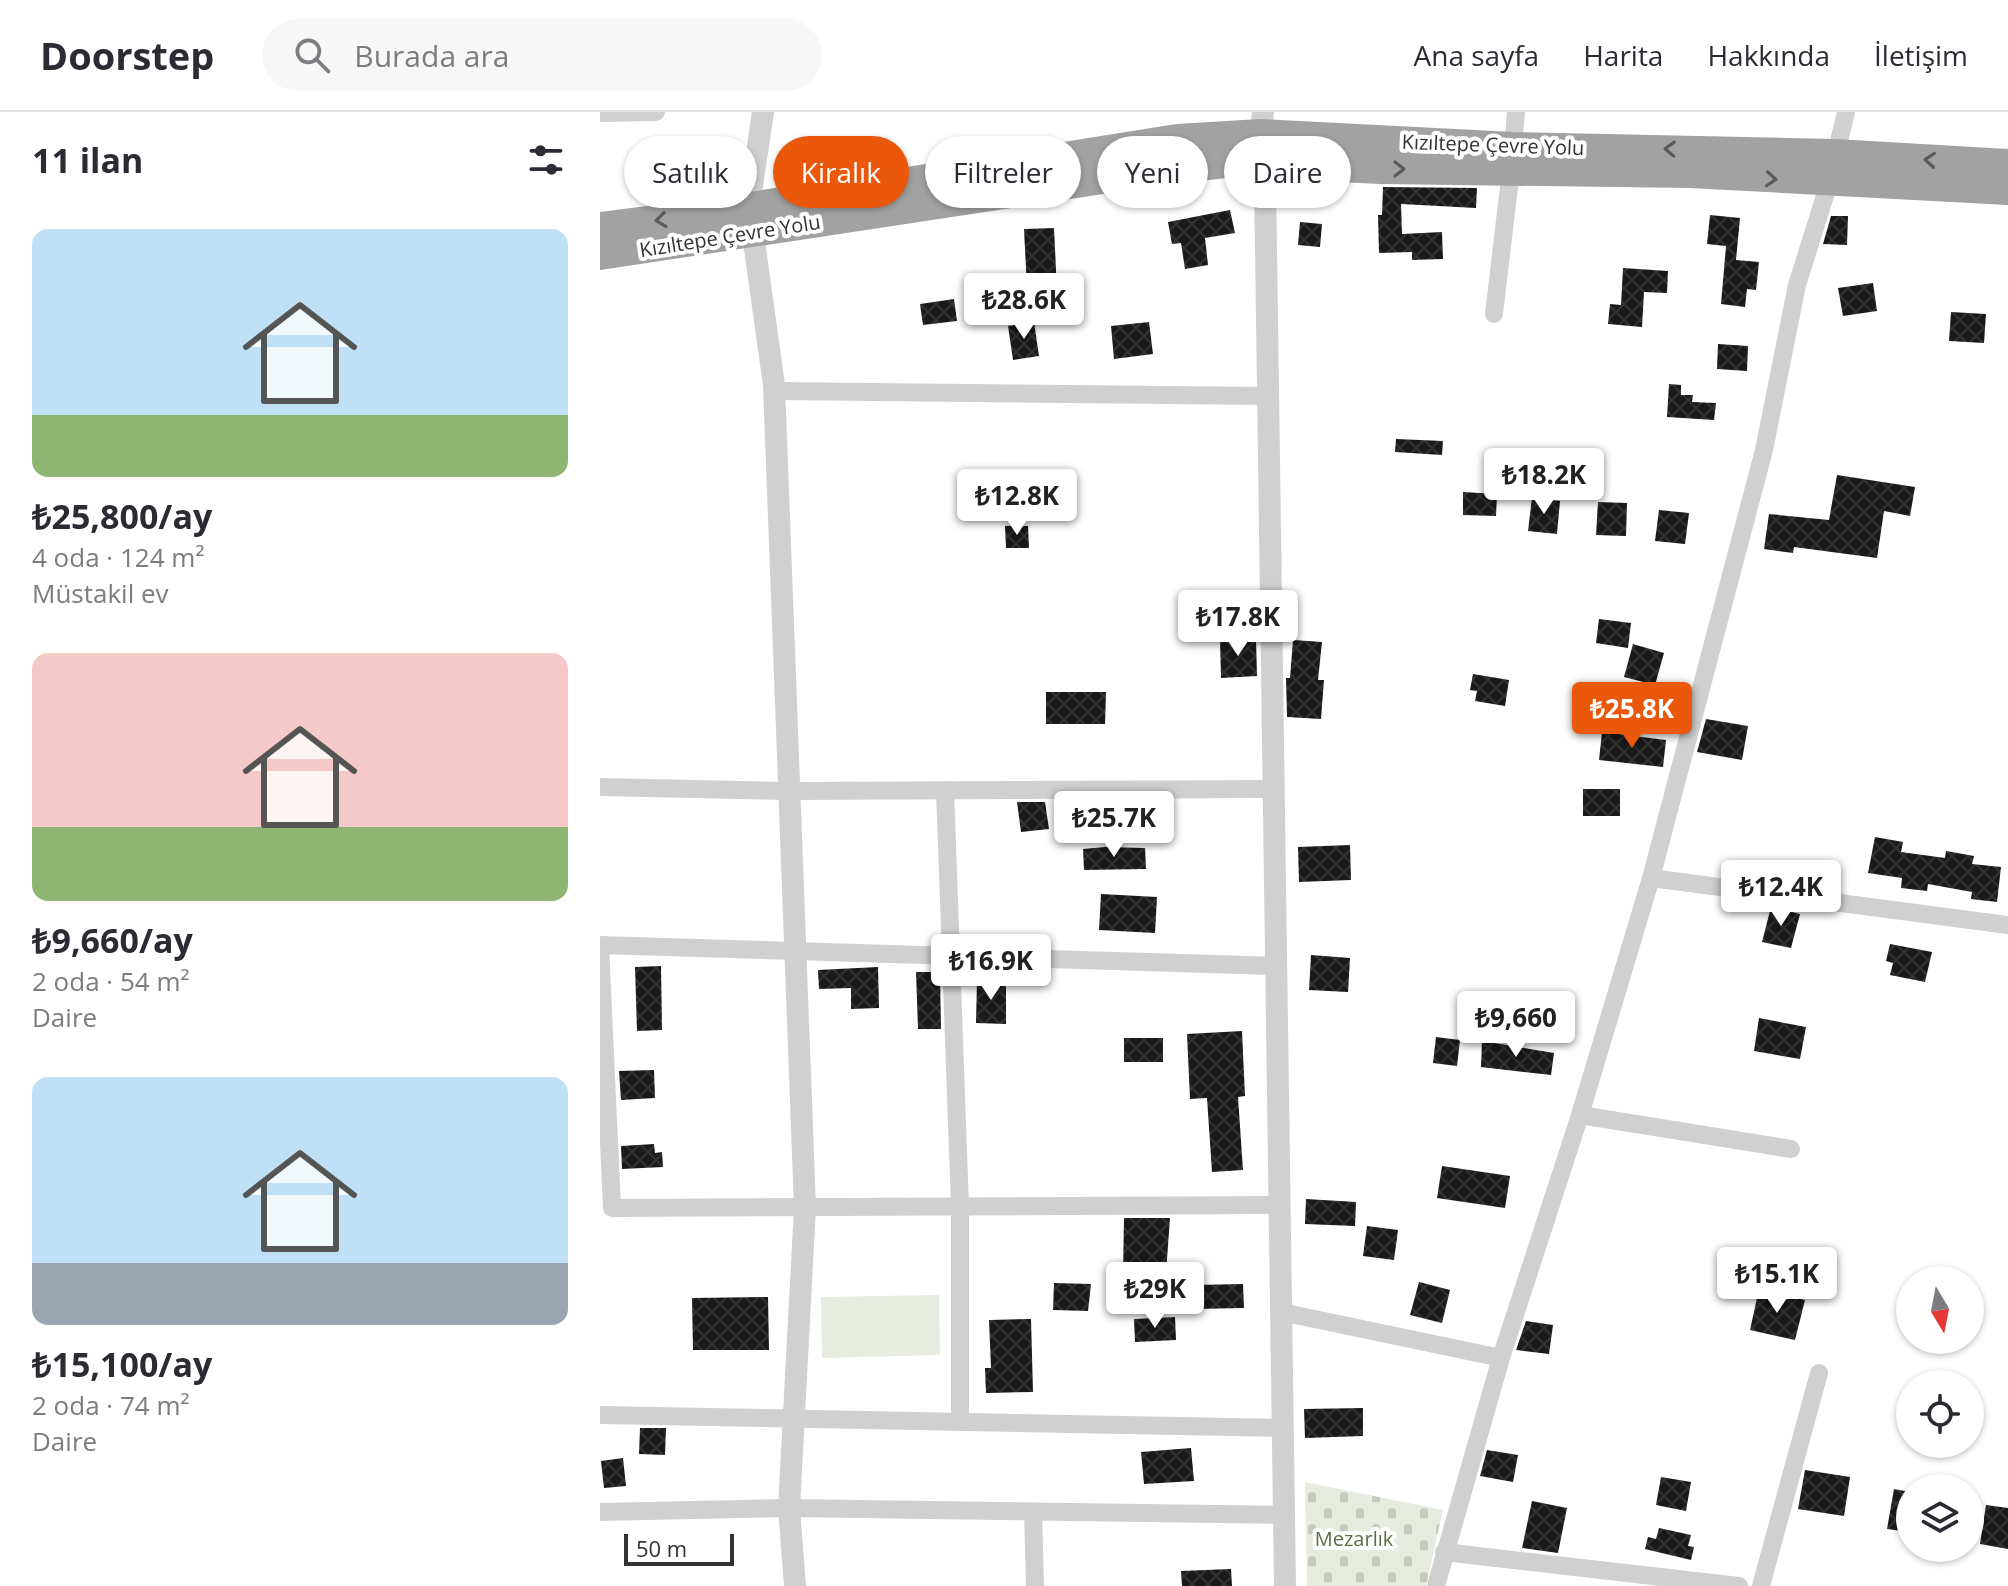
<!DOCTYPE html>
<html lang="tr">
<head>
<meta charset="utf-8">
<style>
  body { margin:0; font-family:"Open Sans",sans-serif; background:#f7f7f7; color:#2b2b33; height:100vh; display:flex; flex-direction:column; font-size:30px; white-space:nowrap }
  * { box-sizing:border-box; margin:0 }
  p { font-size:26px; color:#7c7c81 }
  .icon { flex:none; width:44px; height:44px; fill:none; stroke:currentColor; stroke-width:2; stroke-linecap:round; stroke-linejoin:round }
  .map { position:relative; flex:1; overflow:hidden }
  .side { display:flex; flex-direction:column; background:#fff; width:600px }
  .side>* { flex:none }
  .banner { position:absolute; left:24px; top:24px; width:760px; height:72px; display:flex; gap:16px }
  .needle { width:52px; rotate:170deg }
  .fabs { position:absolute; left:1296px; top:1154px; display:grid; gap:16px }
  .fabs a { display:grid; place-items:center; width:88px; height:88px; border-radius:50%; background:#fff; box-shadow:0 2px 6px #0004; font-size:40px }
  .scale { position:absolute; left:24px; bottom:20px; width:110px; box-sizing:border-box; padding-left:8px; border:4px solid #333; border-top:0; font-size:22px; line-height:28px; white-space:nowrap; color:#333; -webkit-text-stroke:6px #fff; paint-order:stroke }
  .price { position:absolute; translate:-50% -68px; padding:0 18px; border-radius:8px; background:#fff; color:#222; font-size:26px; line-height:52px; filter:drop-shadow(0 2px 4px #0008) }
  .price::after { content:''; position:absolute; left:50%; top:48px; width:24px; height:18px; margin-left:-12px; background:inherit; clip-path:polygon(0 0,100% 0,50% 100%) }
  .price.current { background:#ea580c; color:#fff }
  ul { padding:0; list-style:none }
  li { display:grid; align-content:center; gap:16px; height:424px; padding:0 32px }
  li span { display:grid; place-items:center; height:248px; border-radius:16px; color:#555 }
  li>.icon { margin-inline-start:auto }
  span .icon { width:144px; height:144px; fill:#fffc; stroke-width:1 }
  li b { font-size:34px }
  h2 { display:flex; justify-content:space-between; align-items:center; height:96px; padding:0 32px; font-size:34px }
  .tag { padding:0 28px; border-radius:36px; background:#fff; box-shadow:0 2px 6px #0004; font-size:28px; line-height:72px }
  .tag.current { background:#ea580c; color:#fff }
  header { display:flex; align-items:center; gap:48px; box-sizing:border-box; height:112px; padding:0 40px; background:#fff; border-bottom:2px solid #e1e1e2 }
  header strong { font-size:38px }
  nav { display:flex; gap:44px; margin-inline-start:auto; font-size:28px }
  .search { width:560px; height:72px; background:#f7f7f7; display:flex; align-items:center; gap:20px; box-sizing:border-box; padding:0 28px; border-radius:44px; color:#7c7c81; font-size:30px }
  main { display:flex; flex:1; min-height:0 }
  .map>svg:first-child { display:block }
</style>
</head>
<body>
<header>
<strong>Doorstep</strong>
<div class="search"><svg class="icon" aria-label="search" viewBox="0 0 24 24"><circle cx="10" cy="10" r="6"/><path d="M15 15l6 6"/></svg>Burada ara</div>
<nav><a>Ana sayfa</a><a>Harita</a><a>Hakkında</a><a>İletişim</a></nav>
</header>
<main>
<section class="side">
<h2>11 ilan<svg class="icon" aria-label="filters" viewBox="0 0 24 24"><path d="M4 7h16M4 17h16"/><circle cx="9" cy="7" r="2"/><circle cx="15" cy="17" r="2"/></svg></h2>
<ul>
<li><span style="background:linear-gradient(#bfe0f5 75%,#8fb573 0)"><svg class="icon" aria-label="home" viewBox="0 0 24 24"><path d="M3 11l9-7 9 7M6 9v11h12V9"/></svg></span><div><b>₺25,800/ay</b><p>4 oda · 124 m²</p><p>Müstakil ev</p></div></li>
<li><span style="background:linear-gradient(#f6c9c9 70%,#8fb573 0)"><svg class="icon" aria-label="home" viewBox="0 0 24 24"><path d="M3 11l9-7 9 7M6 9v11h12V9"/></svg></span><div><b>₺9,660/ay</b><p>2 oda · 54 m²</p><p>Daire</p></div></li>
<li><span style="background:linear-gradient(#bfe0f5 75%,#9aa5b1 0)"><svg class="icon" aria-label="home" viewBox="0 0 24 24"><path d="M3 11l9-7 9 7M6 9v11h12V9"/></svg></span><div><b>₺15,100/ay</b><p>2 oda · 74 m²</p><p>Daire</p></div></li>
</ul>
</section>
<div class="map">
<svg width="1408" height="1474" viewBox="0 0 1408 1474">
  <defs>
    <pattern id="cemetery-stones" width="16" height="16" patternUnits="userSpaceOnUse" patternTransform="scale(2)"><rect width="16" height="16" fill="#e6ecdf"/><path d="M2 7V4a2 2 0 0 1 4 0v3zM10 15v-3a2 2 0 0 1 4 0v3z" fill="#c6cbc0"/></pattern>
    <pattern id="building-cross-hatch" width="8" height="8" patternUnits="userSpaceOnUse" patternTransform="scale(2)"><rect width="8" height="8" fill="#1a1a1a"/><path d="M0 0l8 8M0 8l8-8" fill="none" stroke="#333"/></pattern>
  </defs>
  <rect width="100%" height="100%" fill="#fff"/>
  <!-- cemetery -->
  <path fill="url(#cemetery-stones)" d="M705 1370 843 1398 826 1474H707Z"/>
  <!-- park -->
  <path fill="#e6ecdf" d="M339 1183 340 1243 222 1246 221 1185Z"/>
  <!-- building -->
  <g fill="url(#building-cross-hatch)">
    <path d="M783 75 877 76 876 96 801 92 802 122 842 120 843 147 812 148V140L779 141 778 103H782Z"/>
    <path d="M630 98 635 121 605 126 608 153 585 157 581 131 572 132 568 110Z"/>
    <path d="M1110 103 1140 106 1136 148 1159 150 1156 178 1147 177 1145 195 1121 192 1126 134 1107 132Z"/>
    <path d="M1231 104H1248L1247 133 1223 132Z"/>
    <path d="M700 110 722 112 720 135 698 133Z"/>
    <path d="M454 116 457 179 472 177 476 203 434 209 430 175 427 176 424 117Z"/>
    <path d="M1023 156 1068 159 1067 181 1044 180 1042 215 1008 212 1010 192 1021 193Z"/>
    <path d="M1273 171 1277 199 1243 204 1238 176Z"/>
    <path d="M354 187 357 209 323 213 320 192Z"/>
    <path d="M1351 200 1386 202 1384 231 1349 229Z"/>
    <path d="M434 210 439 244 413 248 408 214Z"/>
    <path d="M549 210 553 242 514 247 511 214Z"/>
    <path d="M1118 232 1148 234 1147 259 1117 257Z"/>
    <path d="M1069 272 1081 273V283H1093L1092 290 1116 291 1114 308 1067 305Z"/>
    <path d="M796 327 843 329 842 343 795 340Z"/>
    <path d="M1237 363 1315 375 1310 404 1284 399 1277 446 1194 435 1193 441 1164 437 1169 402 1229 408Z"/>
    <path d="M863 380 897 382 896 404 863 403Z"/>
    <path d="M932 386 960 389 957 422 928 419Z"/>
    <path d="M998 390 1027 391 1026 424 996 423Z"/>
    <path d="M1059 398 1089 401 1085 432 1055 429Z"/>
    <path d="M405 414H428L429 436H406Z"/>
    <path d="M999 507 1031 511 1028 536 996 531Z"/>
    <path d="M656 527 657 564 621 566 620 528Z"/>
    <path d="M693 528 722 530 718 568H724L721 607 687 605 686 566H690Z"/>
    <path d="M1033 532 1064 541 1055 573 1024 565Z"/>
    <path d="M873 562 909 568 905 594 875 589 877 579 870 578Z"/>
    <path d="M446 580H506L505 612H446Z"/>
    <path d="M1106 607 1148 614 1142 648 1097 640Z"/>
    <path d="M1002 620 1066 628 1063 655 999 648Z"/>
    <rect x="983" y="677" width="37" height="27"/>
    <path d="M417 690H445L449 717 421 720Z"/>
    <path d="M1275 725 1303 730 1301 740 1345 746 1346 739 1374 744 1372 752 1401 755 1397 790 1371 787 1372 780 1328 772 1327 779 1301 776 1302 766 1268 761Z"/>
    <path d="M750 733 751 768 699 770 698 735Z"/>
    <path d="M505 735 545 736 546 757 484 758 483 737Z"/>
    <path d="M501 782 557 785 555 821 499 818Z"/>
    <path d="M1171 795 1200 802 1191 836 1162 830Z"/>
    <path d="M1290 832 1332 840 1325 870 1290 863 1293 851 1286 849Z"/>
    <path d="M711 843 750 846 748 880 709 878Z"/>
    <path d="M61 854 62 918 37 919 35 855Z"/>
    <path d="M278 855 279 896 251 897V876L219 877 218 858Z"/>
    <path d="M316 860H340L341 917H318Z"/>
    <path d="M377 868H406V912L376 911Z"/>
    <path d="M1159 906 1206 915 1200 947 1154 939Z"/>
    <path d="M642 919 645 984 638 985 643 1058 612 1060 607 986 590 987 587 922Z"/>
    <path d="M836 925 860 928 857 954 833 951Z"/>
    <rect x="524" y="926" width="39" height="24"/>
    <path d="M882 929 954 941 951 963 881 955Z"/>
    <path d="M54 958 55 986 21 988 19 959Z"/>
    <path d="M54 1032 55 1041 62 1040 63 1055 22 1057 21 1034Z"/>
    <path d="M842 1054 910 1064 905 1096 837 1086Z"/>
    <path d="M706 1087 756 1090 755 1114 705 1112Z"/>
    <path d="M524 1106H570L566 1161H523Z"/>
    <path d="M767 1114 798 1118 794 1148 763 1144Z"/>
    <path d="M819 1170 850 1178 842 1211 810 1203Z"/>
    <path d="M454 1171 491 1172 488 1199 453 1198Z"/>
    <path d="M643 1172 644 1196 595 1197V1173Z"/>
    <path d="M1159 1177 1205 1188 1195 1228 1150 1218Z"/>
    <path d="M168 1185 169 1238H93L92 1186Z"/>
    <path d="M575 1205 576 1228 535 1230 534 1207Z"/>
    <path d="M431 1207 433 1280 386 1281 385 1256H391L389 1208Z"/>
    <path d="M926 1209 953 1213 949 1242 916 1238Z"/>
    <path d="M763 1296V1324L705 1326 704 1297Z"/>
    <path d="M40 1316H66L65 1343 39 1342Z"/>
    <path d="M591 1336 594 1369 544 1372 541 1340Z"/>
    <path d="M887 1338 918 1343 913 1370 880 1364Z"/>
    <path d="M23 1346 26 1374 4 1376 1 1349Z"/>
    <path d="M1205 1358 1250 1365 1244 1404 1198 1397Z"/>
    <path d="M1061 1365 1091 1370 1086 1399 1056 1393Z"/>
    <path d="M1294 1377 1310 1380V1420L1287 1417Z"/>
    <path d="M932 1389 967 1396 958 1441 922 1436Z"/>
    <path d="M1386 1393 1408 1396V1437L1380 1432Z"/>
    <path d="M1059 1416 1091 1423 1088 1434 1094 1435 1091 1448 1045 1437 1048 1425 1056 1427Z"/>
    <path d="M631 1457 632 1474H582L581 1459Z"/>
  </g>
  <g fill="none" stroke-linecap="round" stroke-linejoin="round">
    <!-- minor -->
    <g stroke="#d0d0d0" stroke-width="18">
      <path d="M0 1 56 0"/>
      <path d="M913 35 916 0"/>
      <path d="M894 202 911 58"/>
      <path d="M174 279 668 284"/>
      <path d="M0 675 189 679 674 677"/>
      <path d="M345 678 360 1094V1310"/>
      <path d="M1051 766 1408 813"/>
      <path d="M0 833 12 1096 680 1093"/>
      <path d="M0 833 676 854"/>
      <path d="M980 1003 1191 1037"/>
      <path d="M681 1200 901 1246"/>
      <path d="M0 1303 683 1316"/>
      <path d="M0 1400 189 1396 684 1403"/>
      <path d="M433 1400 435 1474"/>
      <path d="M844 1440 1139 1474"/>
      <path d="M836 1474 901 1246 980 1003 1051 766 1164 338 1197 173 1229 71 1246 0"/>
      <path d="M1161 1474 1219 1261"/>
    </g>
    <!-- tertiary -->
    <g stroke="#d0d0d0" stroke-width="22">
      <path d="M163 0 149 94 174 273 205 1095 189 1396 195 1474"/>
      <path d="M663 0 661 22 665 66 685 1474"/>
    </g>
    <!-- trunk -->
    <g stroke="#a2a2a2" stroke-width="30">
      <path d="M0 115 119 100 577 27 661 22 913 35 1235 42 1408 52"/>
      <path d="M0 143 562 58 634 50 781 57 1090 61 1408 78"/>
    </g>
  </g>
  <!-- one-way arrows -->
  <defs><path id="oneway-chevron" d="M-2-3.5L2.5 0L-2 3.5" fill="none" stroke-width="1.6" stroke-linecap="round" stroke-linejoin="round" transform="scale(2)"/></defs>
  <g stroke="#5a5a5a">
    <use href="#oneway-chevron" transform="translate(1070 37) rotate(-178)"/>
    <use href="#oneway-chevron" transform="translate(1330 48) rotate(-176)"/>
    <use href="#oneway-chevron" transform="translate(799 57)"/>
    <use href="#oneway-chevron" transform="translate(1171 67) rotate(4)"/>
    <use href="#oneway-chevron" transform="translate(61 108) rotate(173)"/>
  </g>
  <g text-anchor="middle" stroke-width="8" stroke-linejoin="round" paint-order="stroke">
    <!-- street labels -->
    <g font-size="20" fill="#333" stroke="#fff">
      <text transform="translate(893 33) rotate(2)" y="7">Kızıltepe Çevre Yolu</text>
      <text transform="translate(130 124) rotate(-9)" y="7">Kızıltepe Çevre Yolu</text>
    </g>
    <!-- park labels -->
    <g font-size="20" fill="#56703f" stroke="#fff">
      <text x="754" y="1434">Mezarlık</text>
    </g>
  </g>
</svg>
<div class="fabs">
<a><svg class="needle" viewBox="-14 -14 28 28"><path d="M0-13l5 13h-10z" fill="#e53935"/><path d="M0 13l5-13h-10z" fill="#7c7c81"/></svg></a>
<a><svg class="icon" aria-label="locate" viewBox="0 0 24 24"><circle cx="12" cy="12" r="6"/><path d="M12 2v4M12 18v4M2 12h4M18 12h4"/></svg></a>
<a><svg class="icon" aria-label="layers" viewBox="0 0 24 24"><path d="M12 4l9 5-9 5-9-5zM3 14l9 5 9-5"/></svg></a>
</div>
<div class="scale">50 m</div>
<b class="price" style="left:424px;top:229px">₺28.6K</b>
<b class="price" style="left:944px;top:404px">₺18.2K</b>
<b class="price" style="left:417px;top:425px">₺12.8K</b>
<b class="price" style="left:638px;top:546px">₺17.8K</b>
<b class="price current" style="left:1032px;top:638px">₺25.8K</b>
<b class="price" style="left:514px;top:747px">₺25.7K</b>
<b class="price" style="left:1181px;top:816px">₺12.4K</b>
<b class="price" style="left:391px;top:890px">₺16.9K</b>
<b class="price" style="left:916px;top:947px">₺9,660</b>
<b class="price" style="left:1177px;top:1203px">₺15.1K</b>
<b class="price" style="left:555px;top:1218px">₺29K</b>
<div class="banner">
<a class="tag">Satılık</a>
<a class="tag current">Kiralık</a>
<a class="tag">Filtreler</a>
<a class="tag">Yeni</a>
<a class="tag">Daire</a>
</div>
</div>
</main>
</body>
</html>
